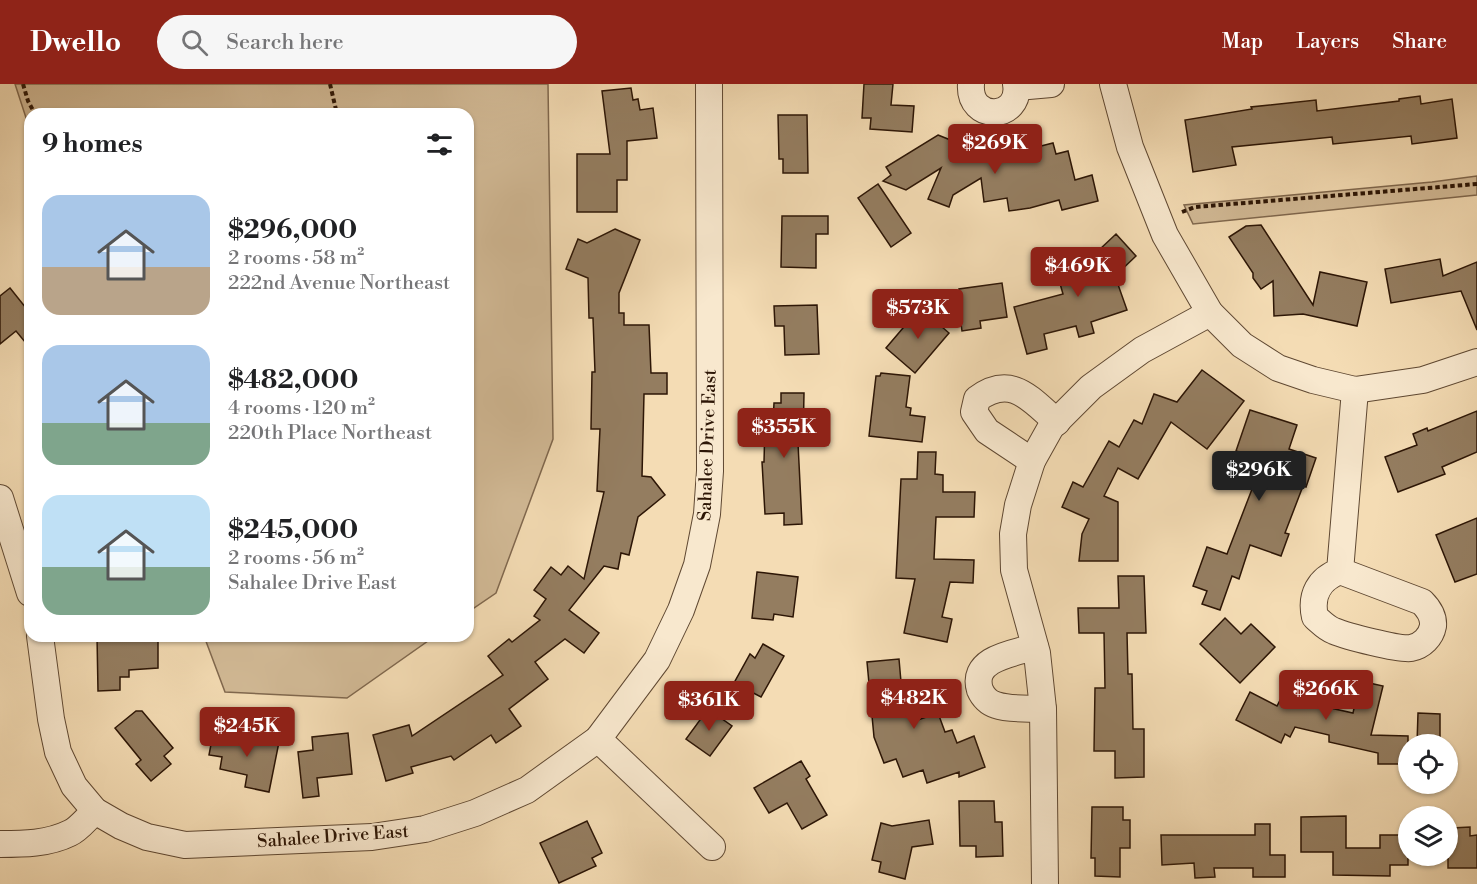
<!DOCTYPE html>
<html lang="en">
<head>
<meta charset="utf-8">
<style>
  body { margin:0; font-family:"Libre Bodoni",serif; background:#f6f6f6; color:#202124; height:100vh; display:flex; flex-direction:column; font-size:22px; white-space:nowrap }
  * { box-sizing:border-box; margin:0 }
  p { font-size:20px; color:#757577 }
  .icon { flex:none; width:33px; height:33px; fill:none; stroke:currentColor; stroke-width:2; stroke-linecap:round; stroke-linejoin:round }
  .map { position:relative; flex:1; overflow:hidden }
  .drawer { position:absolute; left:24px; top:24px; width:450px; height:534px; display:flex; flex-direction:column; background:#fff; border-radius:18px; box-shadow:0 2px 4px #0004 }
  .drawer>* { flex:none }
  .buttons { position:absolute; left:1398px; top:650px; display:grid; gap:12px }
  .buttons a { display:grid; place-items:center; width:60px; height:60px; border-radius:50%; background:#fff; box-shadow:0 2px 4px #0004; font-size:30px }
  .price { position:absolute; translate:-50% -51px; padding:0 14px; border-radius:6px; background:#8f2418; color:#fff; font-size:20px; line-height:39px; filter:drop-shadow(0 2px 3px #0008) }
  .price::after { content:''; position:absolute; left:50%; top:36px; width:18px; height:14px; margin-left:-9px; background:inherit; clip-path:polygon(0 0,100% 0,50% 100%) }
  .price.current { background:#222; color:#fff }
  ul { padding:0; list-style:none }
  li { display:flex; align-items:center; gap:18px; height:150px; padding:0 18px }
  li span { display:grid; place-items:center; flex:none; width:168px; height:120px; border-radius:18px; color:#555 }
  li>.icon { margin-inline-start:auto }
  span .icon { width:72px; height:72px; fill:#fffc; stroke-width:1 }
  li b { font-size:26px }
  h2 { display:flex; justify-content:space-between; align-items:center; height:72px; padding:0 18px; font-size:26px }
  header { display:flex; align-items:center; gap:36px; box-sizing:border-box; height:84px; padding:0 30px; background:#8f2418; color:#fff }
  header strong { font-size:28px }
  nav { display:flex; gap:33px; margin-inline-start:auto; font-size:21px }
  .search { width:420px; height:54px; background:#f6f6f6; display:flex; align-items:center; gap:15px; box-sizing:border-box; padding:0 21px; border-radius:33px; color:#757577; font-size:22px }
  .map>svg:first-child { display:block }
</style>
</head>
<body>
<header>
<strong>Dwello</strong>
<div class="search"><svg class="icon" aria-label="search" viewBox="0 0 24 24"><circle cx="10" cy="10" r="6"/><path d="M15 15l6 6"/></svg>Search here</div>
<nav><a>Map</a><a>Layers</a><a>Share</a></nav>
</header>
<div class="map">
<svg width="1477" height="800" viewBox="0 0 1477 800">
  <rect width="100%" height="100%" fill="#f4dcb4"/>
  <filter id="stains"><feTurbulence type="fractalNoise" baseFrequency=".00333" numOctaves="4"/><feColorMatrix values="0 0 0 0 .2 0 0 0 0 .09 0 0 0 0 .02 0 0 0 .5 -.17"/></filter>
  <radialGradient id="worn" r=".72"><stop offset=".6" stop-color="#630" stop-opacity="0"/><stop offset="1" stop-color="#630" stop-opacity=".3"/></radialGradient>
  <!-- green -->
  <g fill="#d2ba96" stroke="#80684e" stroke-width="1.5">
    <path d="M15 0H548L553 355 496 509 468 528V30H30V46Z"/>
    <path d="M1477 92V111L1193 140 1184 121 1432 98Z"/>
    <path d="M204 552H435L347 614 225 608Z"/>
  </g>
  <!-- building -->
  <g fill="#947d60" stroke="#2d1606" stroke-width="1.5">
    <path d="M864 0H893L891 21 914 22 912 48 870 45 871 34H862Z"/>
    <path d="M631 4 633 16 638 15 640 26 653 24 657 54 627 57V96H617V128H577V70H610L602 7Z"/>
    <path d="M1420 12 1421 20 1452 15 1457 54 1412 60 1411 52 1333 60 1332 53 1232 63 1236 81 1193 88 1185 36 1252 25 1251 23 1316 16 1317 27 1399 17V15Z"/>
    <path d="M778 31H807L808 89H783V75H779Z"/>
    <path d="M938 51 973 65 969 76 1038 66 1037 63 1053 59 1056 70 1068 67 1075 96 1092 91 1098 117 1062 126 1059 116 1030 124 1009 127 1007 114 984 118 981 94 953 111 949 123 928 115 941 84 906 106 883 97 891 91 886 83Z"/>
    <path d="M878 100 911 149 891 163 858 114Z"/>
    <path d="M782 132H828V150H816V184L781 183Z"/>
    <path d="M1261 141 1313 221 1320 188 1367 198 1357 242 1303 230 1274 232 1273 197 1261 205 1253 194V189L1229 153 1246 142Z"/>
    <path d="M615 145 640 156 619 209V229H624V241H649L651 289H667V310H644L642 392 651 393 665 411 638 433 629 471 621 469 618 485 604 482 569 526 599 549 584 569 565 555 535 578 548 595 509 625 521 642 496 659 491 651 454 676 451 672 411 683 413 689 386 697 373 651 409 641 412 652 503 591 488 572 509 555 512 558 540 536 534 532 546 515 534 506 551 483 561 491 568 482 584 495 604 408 597 407 600 345H591L592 288H595L593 234H589L588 194 566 185 578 155 587 159Z"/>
    <path d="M1116 150 1136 172 1115 192 1127 226 1091 238 1094 249 1079 253 1076 242 1044 250 1047 265 1027 270 1014 223 1063 210 1057 189 1081 183Z"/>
    <path d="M1440 175 1443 192 1477 178V246L1461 207 1391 219 1385 185Z"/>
    <path d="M1002 199 1007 233 980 237 981 244 962 247 958 217H961L959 205Z"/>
    <path d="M10 204 30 229V264L16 247 0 260V212Z"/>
    <path d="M817 221 819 270 785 271 784 242H775L774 222Z"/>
    <path d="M920 224 949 249 915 289 886 264Z"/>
    <path d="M1202 286 1244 317 1207 365 1171 338 1138 395 1118 384 1104 412 1118 418V477H1079L1082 450 1089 435 1062 423 1073 398 1083 403 1109 357 1119 363 1134 336 1142 340 1154 310 1177 318Z"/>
    <path d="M881 289 910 292 906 323 911 324 910 331 925 333 922 358 869 352 876 292H880Z"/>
    <path d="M781 309H804L803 359H798L802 440 784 441V429L765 430 762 378H764L765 339H773L774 319H781Z"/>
    <path d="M1250 326 1297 341 1289 365 1316 374 1306 403 1303 402 1285 449 1289 450 1281 472 1250 461 1239 495 1232 492 1220 526 1202 520 1207 507 1193 502 1207 463 1227 470 1259 387 1242 382 1246 370 1236 367Z"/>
    <path d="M1477 327V368L1442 383 1445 390 1398 408 1385 373 1417 361 1413 350 1427 344 1428 347Z"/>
    <path d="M918 368H936L935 390 943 391V408H975L974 433H936L934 475 974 476 973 499 950 498 942 533 952 535 947 558 904 549 915 495 896 494 901 395H917Z"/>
    <path d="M1477 434V490L1455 498 1436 451Z"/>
    <path d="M757 488 798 493 793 533 774 530 773 536 752 534Z"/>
    <path d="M1118 492H1144L1146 549H1127L1128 590H1132L1133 645H1144V693L1115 694V667H1094L1095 604H1105L1104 549H1079L1078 524H1119Z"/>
    <path d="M1225 534 1241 550 1251 540 1275 563 1240 599 1200 560Z"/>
    <path d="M97 552H158V584L129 586V593H120V606L98 607Z"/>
    <path d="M763 560 784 572 761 613 734 599 750 570 755 574Z"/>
    <path d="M899 575 901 598 911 597 915 637 938 629 945 648 952 646 957 659 974 652 985 683 959 693V688L927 699 923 686 903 693 896 675 884 679 874 653 867 578Z"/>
    <path d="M1290 597 1313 609 1308 619 1353 629 1360 597 1383 602 1371 651 1408 652V680H1378V669L1329 658V651L1295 643 1290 653 1285 650 1281 659 1236 636 1250 608 1277 622Z"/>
    <path d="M708 625 732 642 710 672 686 655Z"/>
    <path d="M136 627H142L173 664 164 672 171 680 151 697 136 680 141 676 115 644Z"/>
    <path d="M1418 629 1440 630V655H1433V660H1417Z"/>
    <path d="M221 647 279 658 269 708 245 703 247 691 220 685 222 673 209 671 212 655 219 656Z"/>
    <path d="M348 649 352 690 317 694 319 712 303 714 298 668 313 666 312 653Z"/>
    <path d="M801 677 810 692 806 695 827 731 802 745 787 719 769 729 754 704Z"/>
    <path d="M959 717H994L995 738H1002L1003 772 976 773V762H960Z"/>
    <path d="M1092 723H1123V736H1130V764H1120V793L1095 792V774H1091Z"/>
    <path d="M1346 732V764H1380V751H1408V781H1390V792L1333 791V768H1301V733Z"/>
    <path d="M929 736 933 760 912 763 905 795 879 788 881 778 872 776 881 739 892 742Z"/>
    <path d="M587 737 602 769 592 774 596 782 559 799 540 759Z"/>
    <path d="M1255 740H1270V771H1285V793H1253V784H1214L1215 793 1195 794 1194 779 1162 781 1161 751H1255Z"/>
    <path d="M1470 743V752L1477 751V784H1448V755H1453L1452 744Z"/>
  </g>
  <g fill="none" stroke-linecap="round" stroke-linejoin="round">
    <!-- minor casing -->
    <g stroke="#5f4832" stroke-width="28">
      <g id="minor">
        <path d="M971 0C968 39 1022 36 1016 0"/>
        <path d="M1113 0 1130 63 1165 151 1210 229 1242 261 1278 284 1313 296 1355 306 1423 296 1477 278"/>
        <path d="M1017 3 1051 0"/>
        <path d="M1032 377 987 347 974 328 977 315C1012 289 1031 316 1057 338"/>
        <path d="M0 414 30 509"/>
        <path d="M1340 487 1422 518C1429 525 1434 532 1433 542 1431 553 1422 562 1411 564 1399 566 1346 552 1334 547 1326 544 1321 538 1315 533 1310 511 1319 495 1340 487L1355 306"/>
        <path d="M40 552 51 635 58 668 74 702 95 727 121 742 147 753 185 761 372 753 425 745 475 729 527 706 598 655 657 576 681 526 697 481 707 430 710 387 709 0"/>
        <path d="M1035 563C1015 569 970 574 980 606 983 613 989 619 996 621 1010 626 1029 624 1043 625"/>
        <path d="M598 655 712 763"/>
        <path d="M0 760C23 760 48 760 70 749 79 745 87 734 95 727"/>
        <path d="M1045 800 1043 625 1037 569 1014 486 1013 450 1018 421 1032 377 1051 343 1091 303 1142 266 1210 229"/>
      </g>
    </g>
    <!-- path -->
    <g stroke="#2d1606" stroke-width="4" stroke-dasharray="4.5 3" stroke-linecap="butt">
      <path d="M23 0 28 17 35 30"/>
      <path d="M330 0 337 30"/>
      <path d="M1182 128 1195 123 1477 100"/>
    </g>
    <!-- minor -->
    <use href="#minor" stroke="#f8e8ce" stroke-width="26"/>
  </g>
  <g text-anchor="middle" stroke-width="4.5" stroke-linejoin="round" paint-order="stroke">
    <!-- street labels -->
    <g font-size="18" fill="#2d1606" stroke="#f8e8ce">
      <text transform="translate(707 361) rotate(-88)" y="6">Sahalee Drive East</text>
      <text transform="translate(333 752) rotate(-4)" y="6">Sahalee Drive East</text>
    </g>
  </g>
  <rect width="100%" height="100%" filter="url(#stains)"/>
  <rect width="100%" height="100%" fill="url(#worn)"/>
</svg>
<div class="buttons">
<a><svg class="icon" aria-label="locate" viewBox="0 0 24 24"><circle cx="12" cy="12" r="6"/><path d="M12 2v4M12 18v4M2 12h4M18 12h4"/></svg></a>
<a><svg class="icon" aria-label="layers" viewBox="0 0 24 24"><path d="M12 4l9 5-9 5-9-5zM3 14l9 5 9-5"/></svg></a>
</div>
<b class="price" style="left:995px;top:91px">$269K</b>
<b class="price" style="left:1078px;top:214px">$469K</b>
<b class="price" style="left:918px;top:256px">$573K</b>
<b class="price" style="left:784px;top:375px">$355K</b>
<b class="price current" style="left:1259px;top:418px">$296K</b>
<b class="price" style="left:1326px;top:637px">$266K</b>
<b class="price" style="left:914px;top:646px">$482K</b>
<b class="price" style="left:709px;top:648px">$361K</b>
<b class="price" style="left:247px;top:674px">$245K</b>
<section class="drawer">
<h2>9 homes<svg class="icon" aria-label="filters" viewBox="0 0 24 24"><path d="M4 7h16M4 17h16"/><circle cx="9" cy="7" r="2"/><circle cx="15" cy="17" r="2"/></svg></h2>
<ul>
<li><span style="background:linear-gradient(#a9c7e8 60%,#b9a48a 0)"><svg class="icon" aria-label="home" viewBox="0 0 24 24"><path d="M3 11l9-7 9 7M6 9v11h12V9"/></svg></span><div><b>$296,000</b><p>2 rooms · 58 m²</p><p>222nd Avenue Northeast</p></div></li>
<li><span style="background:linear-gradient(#a9c7e8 65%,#7fa58c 0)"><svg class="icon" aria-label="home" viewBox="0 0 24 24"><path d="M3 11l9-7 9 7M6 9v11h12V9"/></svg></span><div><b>$482,000</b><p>4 rooms · 120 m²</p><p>220th Place Northeast</p></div></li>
<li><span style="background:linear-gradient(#bfe0f5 60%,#7fa58c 0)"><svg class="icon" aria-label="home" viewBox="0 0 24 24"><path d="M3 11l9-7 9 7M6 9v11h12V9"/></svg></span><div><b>$245,000</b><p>2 rooms · 56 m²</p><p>Sahalee Drive East</p></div></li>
</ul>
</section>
</div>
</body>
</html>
